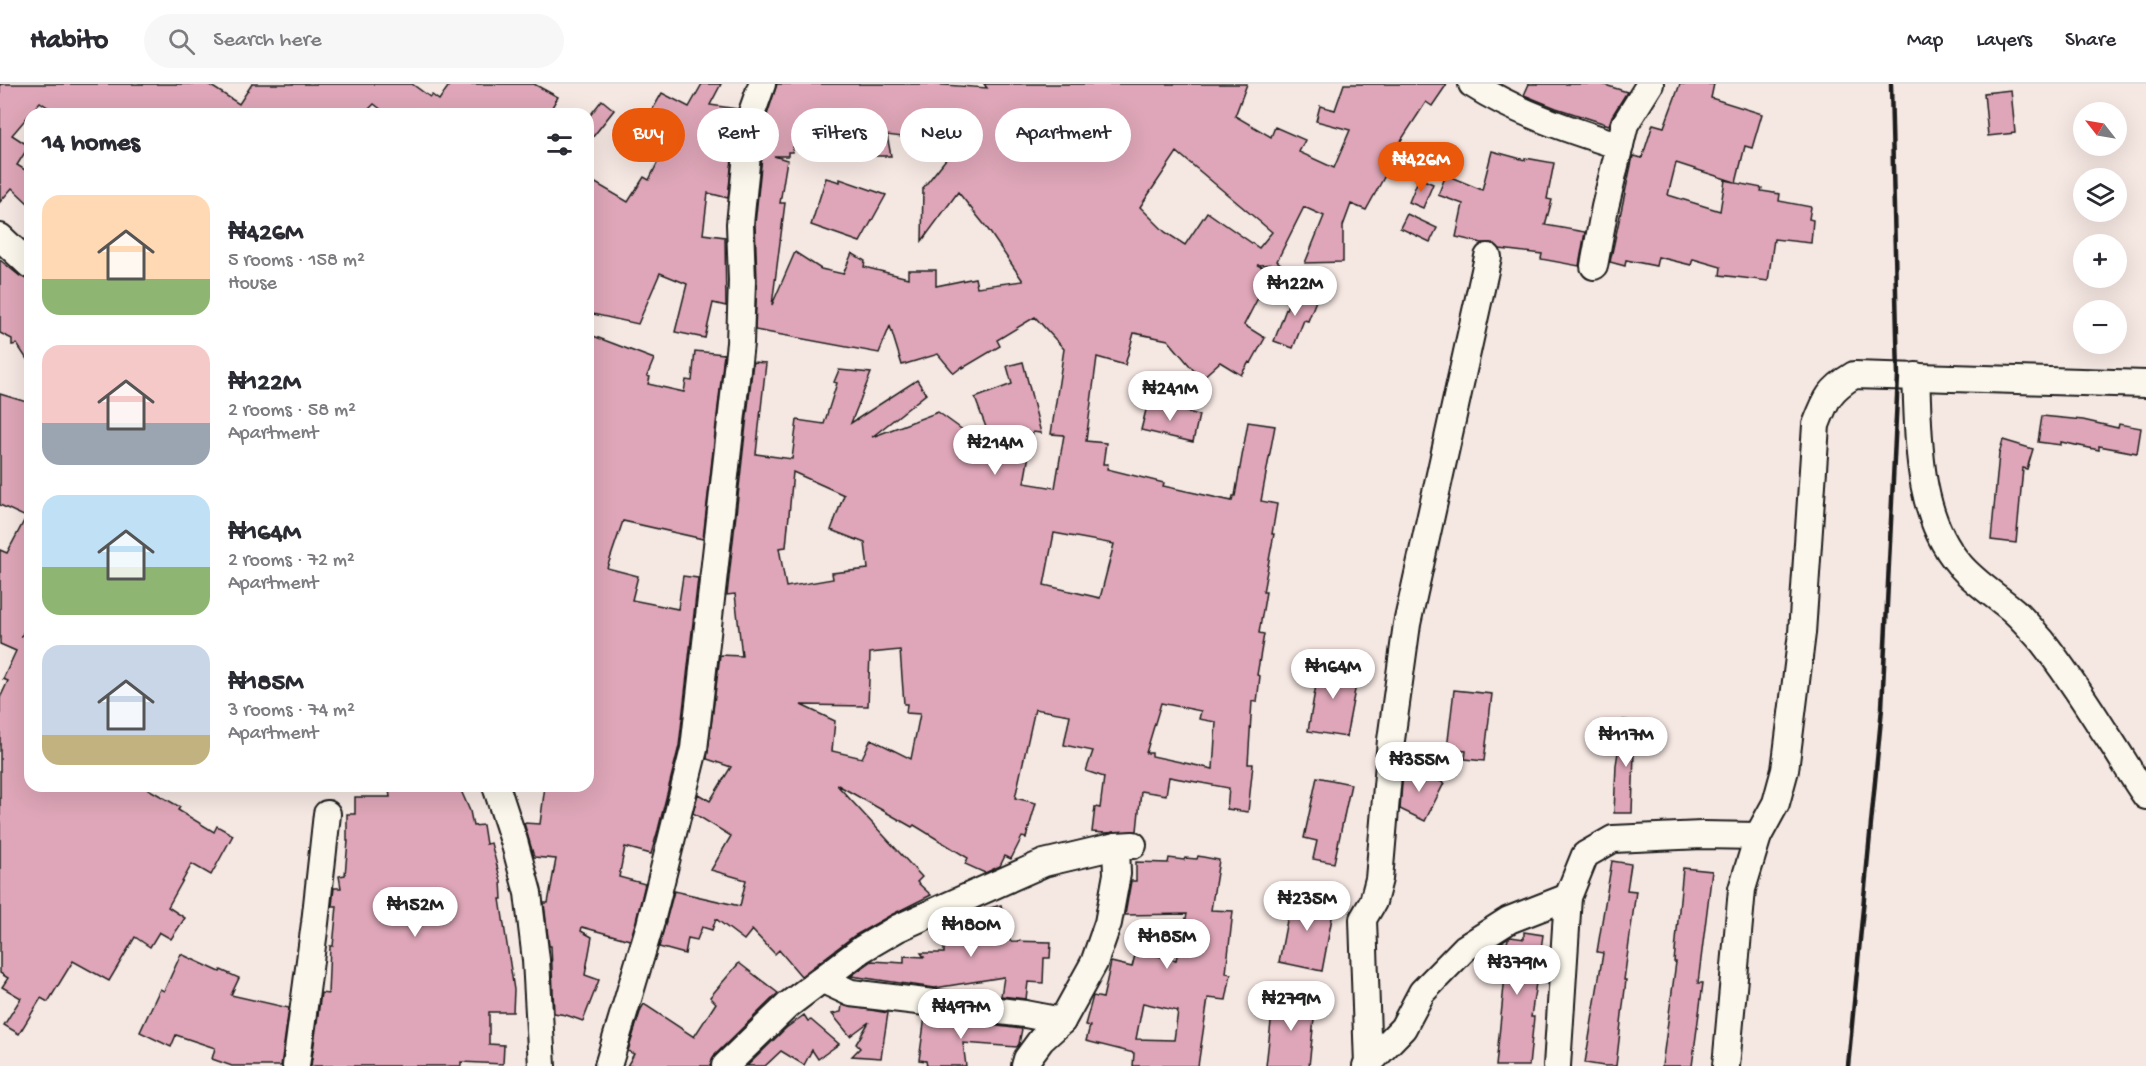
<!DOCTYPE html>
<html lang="en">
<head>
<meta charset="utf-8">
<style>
  body { margin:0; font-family:"Gochi Hand",sans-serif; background:#f7f7f7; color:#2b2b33; height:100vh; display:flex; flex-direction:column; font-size:22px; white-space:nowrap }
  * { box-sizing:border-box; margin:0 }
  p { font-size:20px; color:#7c7c81 }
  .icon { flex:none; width:33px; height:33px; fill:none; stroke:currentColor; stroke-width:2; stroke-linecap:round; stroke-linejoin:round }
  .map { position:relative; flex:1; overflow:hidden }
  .details { position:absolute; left:24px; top:24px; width:570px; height:684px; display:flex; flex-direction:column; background:#fff; border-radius:18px; box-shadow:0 6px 24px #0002 }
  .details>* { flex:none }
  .banner { position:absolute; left:612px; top:24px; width:570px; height:54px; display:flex; gap:12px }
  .needle { width:39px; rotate:301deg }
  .fabs { position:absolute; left:2073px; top:18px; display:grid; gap:12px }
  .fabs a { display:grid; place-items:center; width:54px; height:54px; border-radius:50%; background:#fff; box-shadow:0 6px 24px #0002; font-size:30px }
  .price { position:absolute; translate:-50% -51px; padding:0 14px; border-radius:21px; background:#fff; color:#222; font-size:20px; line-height:39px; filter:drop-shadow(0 2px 3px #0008) }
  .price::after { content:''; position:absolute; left:50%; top:36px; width:18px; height:14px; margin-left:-9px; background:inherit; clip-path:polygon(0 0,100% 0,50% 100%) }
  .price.on { background:#ea580c; color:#fff }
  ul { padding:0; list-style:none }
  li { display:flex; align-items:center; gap:18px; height:150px; padding:0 18px }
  li span { display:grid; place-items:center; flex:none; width:168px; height:120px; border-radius:18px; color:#555 }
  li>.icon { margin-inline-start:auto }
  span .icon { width:72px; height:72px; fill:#fffc; stroke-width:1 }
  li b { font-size:26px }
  h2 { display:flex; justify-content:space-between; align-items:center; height:72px; padding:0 18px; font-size:26px }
  .pill { padding:0 21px; border-radius:27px; background:#fff; box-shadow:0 6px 24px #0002; font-size:21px; line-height:54px }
  .pill.on { background:#ea580c; color:#fff }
  header { display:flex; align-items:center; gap:36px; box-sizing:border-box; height:84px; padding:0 30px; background:#fff; border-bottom:2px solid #e1e1e2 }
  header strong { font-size:28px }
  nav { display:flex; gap:33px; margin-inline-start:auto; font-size:21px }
  .search { width:420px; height:54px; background:#f7f7f7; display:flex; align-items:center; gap:15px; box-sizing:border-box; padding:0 21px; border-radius:33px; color:#7c7c81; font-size:22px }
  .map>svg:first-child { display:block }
</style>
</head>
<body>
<header>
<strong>Habito</strong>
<div class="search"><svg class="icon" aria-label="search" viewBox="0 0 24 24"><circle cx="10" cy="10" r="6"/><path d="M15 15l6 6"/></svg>Search here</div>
<nav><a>Map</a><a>Layers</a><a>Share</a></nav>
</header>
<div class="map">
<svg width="2146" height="982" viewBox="0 0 2146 982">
  <rect width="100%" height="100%" fill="#f5e7e2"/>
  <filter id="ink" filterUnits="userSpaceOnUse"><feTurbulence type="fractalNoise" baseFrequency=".0167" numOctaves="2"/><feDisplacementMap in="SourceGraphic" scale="12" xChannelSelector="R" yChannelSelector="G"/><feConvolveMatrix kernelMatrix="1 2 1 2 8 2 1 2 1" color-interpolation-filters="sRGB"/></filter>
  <g filter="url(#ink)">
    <!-- building -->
    <g fill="#dea6b8" stroke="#1c1c1c" stroke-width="1.5" fill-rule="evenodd">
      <path d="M0 0H208L239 20 252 0H412L430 13 432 11 439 16 450 0H534L558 13 548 30H387L374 20 364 30H58L40 18 12 51 29 62 17 81 30 89V121L12 104 0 118Z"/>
      <path d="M702 0H721L710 21 737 25 728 114 708 109 703 150 725 153 726 222 713 219 705 254 675 248 687 200 660 189 638 240 588 229V108L594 98 628 118 644 93 649 96 670 53 659 48 665 36 651 28 662 9 689 23Z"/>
      <path d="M777 0H930L987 4 984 0H1247L1235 32 1271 53 1275 43 1305 56 1299 68 1334 84 1350 46 1316 37 1320 22 1335 26 1344 0H1447L1432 22 1426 18 1396 64 1399 66 1366 126 1351 120 1343 142V178L1305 179 1324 132 1304 123 1277 177 1281 180 1257 181 1272 187 1244 241 1265 254 1251 279 1249 278 1241 291 1220 278 1201 295 1168 256 1134 249 1125 281 1097 273 1086 357 1106 359 1103 380H1108L1107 385 1164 399 1163 402 1232 417 1233 412H1235L1248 338 1275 342 1261 417 1277 420 1272 450H1274L1263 508H1266L1259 549 1264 550 1257 591 1260 592 1257 618 1252 617 1248 680H1253L1248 728 1227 725 1229 704 1169 693 1166 711 1141 707 1137 747 1105 749 1092 748 1095 723 1100 724 1104 693 1086 687 1093 667 1064 661 1070 631 1035 625 1015 714 1036 719 1026 754 1022 753 1011 775 1005 772 1000 782 985 789 965 780 968 774 914 741 912 743 836 700 922 793 917 798 931 811 891 831 854 852 801 892 779 866 775 870 752 846 744 856 716 835 712 846 702 843 697 856 688 854 685 870 659 863 674 807 740 822 746 796 711 786 731 752 693 729 698 710 710 717 731 683 707 675 720 571 742 572 735 510 727 511 753 278 766 279 756 370 792 375 797 336 824 340 837 299 834 298 839 286 871 289 851 339 917 296 926 310 872 353 938 328 996 370 975 314 1012 300 1007 282 1023 278 1041 349 1033 348 1024 399 1055 404 1064 351 1051 350 1064 265 1035 233 997 256 1000 262 963 284V282L954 289 938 270 902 281 890 242 879 269 755 246 757 196 755 140 766 34ZM799 40 841 54V72H891L887 51 958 60 923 104 922 157 958 108 987 144 1023 197 977 203 975 194 936 202V186H908V194L864 183 865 177 852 169 843 190 821 185 795 168 772 221 785 119H780L787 76 774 72H788V68H792ZM1177 68 1272 148 1259 164 1207 128 1185 161 1165 148 1140 123ZM793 388 844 411 831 446 865 459 868 485 832 489 833 495 786 503 779 464 786 463ZM1054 449 1114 460 1100 514 1044 501ZM900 566 904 620H907L906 629 920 630 911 675 871 655 862 674 832 667 835 637 801 621 868 622 870 569ZM1161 619 1201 627 1199 635 1216 638 1213 685 1152 672V669H1146Z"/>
      <path d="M1529 0H1602L1627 8 1612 32 1609 41 1556 24 1524 11Z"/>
      <path d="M1680 0H1714L1711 14 1762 30 1752 64 1745 62 1736 99 1762 104 1761 107 1780 110 1779 117 1811 123 1809 135 1813 136 1811 159 1774 155 1768 197 1720 191 1721 183 1693 175 1691 181 1658 173 1656 182 1626 176 1625 182 1610 178 1633 72 1642 74 1653 40 1664 43ZM1676 79 1735 98 1725 96 1720 127 1668 111Z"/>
      <path d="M2011 6 2015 49 1988 52 1984 9Z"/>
      <path d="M602 16 614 26 588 59V34Z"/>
      <path d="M1492 67 1525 76V74L1554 79 1547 115 1552 116 1545 141 1585 148 1579 182 1541 175 1542 170 1500 165 1492 159H1482L1456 153 1463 120 1438 111 1446 91 1482 106Z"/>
      <path d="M826 94 840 98V95L886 111 860 158 811 141Z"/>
      <path d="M1419 94 1433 100 1423 124 1409 118Z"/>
      <path d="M1407 130 1437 144 1430 158 1400 144Z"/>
      <path d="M0 176 20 192 30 196V280L17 260 12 261V255L0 249Z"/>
      <path d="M1294 204 1317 214 1308 237 1304 236 1293 264 1274 257Z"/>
      <path d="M588 250 654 275 647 292 650 293 648 300 684 308 686 296 692 297 695 267 724 270 703 455 623 437 607 484 638 492 632 516 678 525 683 492 698 494 679 662 658 746 651 770 625 763 619 793 645 800 636 837 630 856 582 843 581 847 592 853 585 891 599 896 583 937 566 931 554 929 551 862H549L544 819H548L556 775 534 773 524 739 540 740 545 702H588V610L590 611 591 560H589L591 539 588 538Z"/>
      <path d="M0 310 30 319V535L21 553 30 535V702H143L180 723 178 726 214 748 217 742 233 751 211 791 192 780 168 823 185 834 171 855 159 848 150 863 135 853 109 897 73 877 48 918 41 914 19 950 4 941 21 914 2 903 8 894 0 889V614L8 597 3 595 16 567 0 560V466L7 469 26 433 0 421Z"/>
      <path d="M1148 318 1199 331 1193 358 1141 346Z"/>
      <path d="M2042 332 2083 336 2118 344 2119 340 2141 344 2137 369 2099 362V366L2061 358V361L2038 358Z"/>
      <path d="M2003 356 2033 365 2027 385 2023 384 2016 459 1991 456 1999 370Z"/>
      <path d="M1320 578 1359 585 1346 653 1308 647Z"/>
      <path d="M1454 606 1492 610 1484 677 1465 675 1466 667 1447 665Z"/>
      <path d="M1623 636 1639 638 1634 668 1632 729H1614L1616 681Z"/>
      <path d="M1406 681 1444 699 1425 737 1400 725 1403 687Z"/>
      <path d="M1317 693 1351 700 1334 779 1313 775 1317 757 1304 754Z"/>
      <path d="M421 702H459L470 727 473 742 483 741 486 760 491 759 501 797 502 815H500L514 906 513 928H489V960L504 961 503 980 461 978V982H311L321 909 328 910 330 862H333L337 822H332L334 804H341L339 792 345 791 348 757H347V730H355V713H390L389 706Z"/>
      <path d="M1198 772 1219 776 1211 826 1233 827 1226 889 1231 890 1226 916 1208 914 1198 982H1133L1134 969 1086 957 1090 942 1085 941 1093 912 1103 914 1111 878 1132 883 1136 867 1176 876 1187 830 1125 831 1131 797H1136V778L1168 779 1169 774 1184 776 1185 774 1197 775ZM1143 919 1178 927 1174 956 1136 955Z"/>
      <path d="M1612 777 1631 780 1627 806 1636 807 1624 896H1626L1616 982H1604L1585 979 1603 869 1597 868Z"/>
      <path d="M1683 784 1712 787 1698 899H1703L1692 982H1662L1676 878H1674Z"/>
      <path d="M1292 810 1335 818 1322 887 1279 878Z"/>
      <path d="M1001 821 1010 857 1051 858 1050 874H1044L1043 899 1028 898 1026 915 1001 912 1004 893 935 904 851 892 872 877 904 879V872L924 873 921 869H944V860H947L945 842 965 840 963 832Z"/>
      <path d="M1524 848 1543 851 1531 933H1534L1529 982H1496L1506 882 1481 881V872L1502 858 1507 859 1508 855 1511 853 1524 855Z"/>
      <path d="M181 870 220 888 221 886 239 894 231 911 289 924 281 982H232L212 975 215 964 176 951 171 963 140 948 160 905 164 907Z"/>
      <path d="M739 879 778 909 715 971 710 982H627L634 970 628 967 641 925 644 920 694 953 716 919 710 913Z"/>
      <path d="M1274 912 1316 917 1309 982H1266Z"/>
      <path d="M842 921 888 929 881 974 852 972 860 964 856 960 869 938 850 952 832 930 841 928Z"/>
      <path d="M804 931 808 937 811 936 839 960 818 975 812 966 804 981 781 967 765 982H747L786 944Z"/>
      <path d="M925 933 1022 945 1019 960 1017 963 963 959 966 982H927L926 977 919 976Z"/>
    </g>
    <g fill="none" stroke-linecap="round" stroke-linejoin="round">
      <!-- minor casing -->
      <g stroke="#1c1c1c" stroke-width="30">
        <g id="minor">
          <path d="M1472 0C1517 29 1570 46 1620 62"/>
          <path d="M0 153 30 181"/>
          <path d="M1594 182 1605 123 1625 40 1650 0"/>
          <path d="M1916 292C1919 353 1916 430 1959 480 1975 499 1995 511 2014 527 2024 536 2033 547 2042 557 2064 585 2085 617 2104 647 2119 668 2131 691 2146 712"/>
          <path d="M496 702 514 757 528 809 536 876 542 982"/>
          <path d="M823 896 851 909 1025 930 1062 937"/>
          <path d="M1368 981 1363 835 1373 818 1379 795 1391 656 1407 540 1488 173"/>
          <path d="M296 982 315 839 327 730"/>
          <path d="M608 982 650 841 694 665 740 259 742 197 740 140 751 31 762 0"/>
          <path d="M725 982 788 921 862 865 898 844 1044 779 1116 762 1133 761"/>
          <path d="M1025 982 1027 975 1041 956 1062 937 1094 879 1108 839 1117 790 1116 762"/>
          <path d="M1366 982 1403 944 1422 908 1465 864 1509 836 1568 813"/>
          <path d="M1557 982 1568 813 1585 771 1613 755 1702 751 1758 752"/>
          <path d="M1726 982 1742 805 1758 752 1776 719 1785 686 1802 549 1816 341C1826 315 1829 306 1854 291L2146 300"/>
        </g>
      </g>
      <!-- minor -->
      <use href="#minor" stroke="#fbf7ec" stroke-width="26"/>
      <!-- rail -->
      <path stroke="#1c1c1c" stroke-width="4.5" d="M1848 982 1882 624 1898 292 1891 0"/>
    </g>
  </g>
</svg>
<div class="fabs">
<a><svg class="needle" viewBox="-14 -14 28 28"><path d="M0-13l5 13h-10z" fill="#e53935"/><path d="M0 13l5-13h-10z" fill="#7c7c81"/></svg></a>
<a><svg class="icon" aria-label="layers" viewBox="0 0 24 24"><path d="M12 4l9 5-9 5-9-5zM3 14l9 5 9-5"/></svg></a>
<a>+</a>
<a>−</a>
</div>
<b class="price on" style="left:1421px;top:109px">₦426M</b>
<b class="price" style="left:1295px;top:233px">₦122M</b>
<b class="price" style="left:1170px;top:338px">₦241M</b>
<b class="price" style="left:995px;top:392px">₦214M</b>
<b class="price" style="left:1333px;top:616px">₦164M</b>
<b class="price" style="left:1626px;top:684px">₦117M</b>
<b class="price" style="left:1419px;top:709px">₦355M</b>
<b class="price" style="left:1307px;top:848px">₦235M</b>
<b class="price" style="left:415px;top:854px">₦152M</b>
<b class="price" style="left:971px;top:874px">₦180M</b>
<b class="price" style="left:1167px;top:886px">₦185M</b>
<b class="price" style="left:1517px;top:912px">₦379M</b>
<b class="price" style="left:1291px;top:948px">₦279M</b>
<b class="price" style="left:961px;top:956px">₦497M</b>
<div class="banner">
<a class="pill on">Buy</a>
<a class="pill">Rent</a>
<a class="pill">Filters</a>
<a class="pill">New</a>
<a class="pill">Apartment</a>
</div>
<section class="details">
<h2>14 homes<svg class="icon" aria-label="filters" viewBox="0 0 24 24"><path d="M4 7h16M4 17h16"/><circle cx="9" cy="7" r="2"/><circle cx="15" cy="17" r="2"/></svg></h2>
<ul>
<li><span style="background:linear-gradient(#ffd9b3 70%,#8fb573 0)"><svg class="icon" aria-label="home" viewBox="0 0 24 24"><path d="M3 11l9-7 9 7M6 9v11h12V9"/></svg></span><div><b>₦426M</b><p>5 rooms · 158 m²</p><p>House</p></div></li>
<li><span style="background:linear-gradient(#f6c9c9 65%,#9aa5b1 0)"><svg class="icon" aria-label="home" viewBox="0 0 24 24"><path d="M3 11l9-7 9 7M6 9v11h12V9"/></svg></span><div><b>₦122M</b><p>2 rooms · 58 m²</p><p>Apartment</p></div></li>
<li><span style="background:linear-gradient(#bfe0f5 60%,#8fb573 0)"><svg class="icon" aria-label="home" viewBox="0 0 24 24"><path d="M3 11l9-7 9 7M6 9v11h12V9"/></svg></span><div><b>₦164M</b><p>2 rooms · 72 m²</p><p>Apartment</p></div></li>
<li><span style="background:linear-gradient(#c9d6e8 75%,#c2b280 0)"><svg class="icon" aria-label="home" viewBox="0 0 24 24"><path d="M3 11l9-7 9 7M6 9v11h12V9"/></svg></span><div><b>₦185M</b><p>3 rooms · 74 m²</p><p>Apartment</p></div></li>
</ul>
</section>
</div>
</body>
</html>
